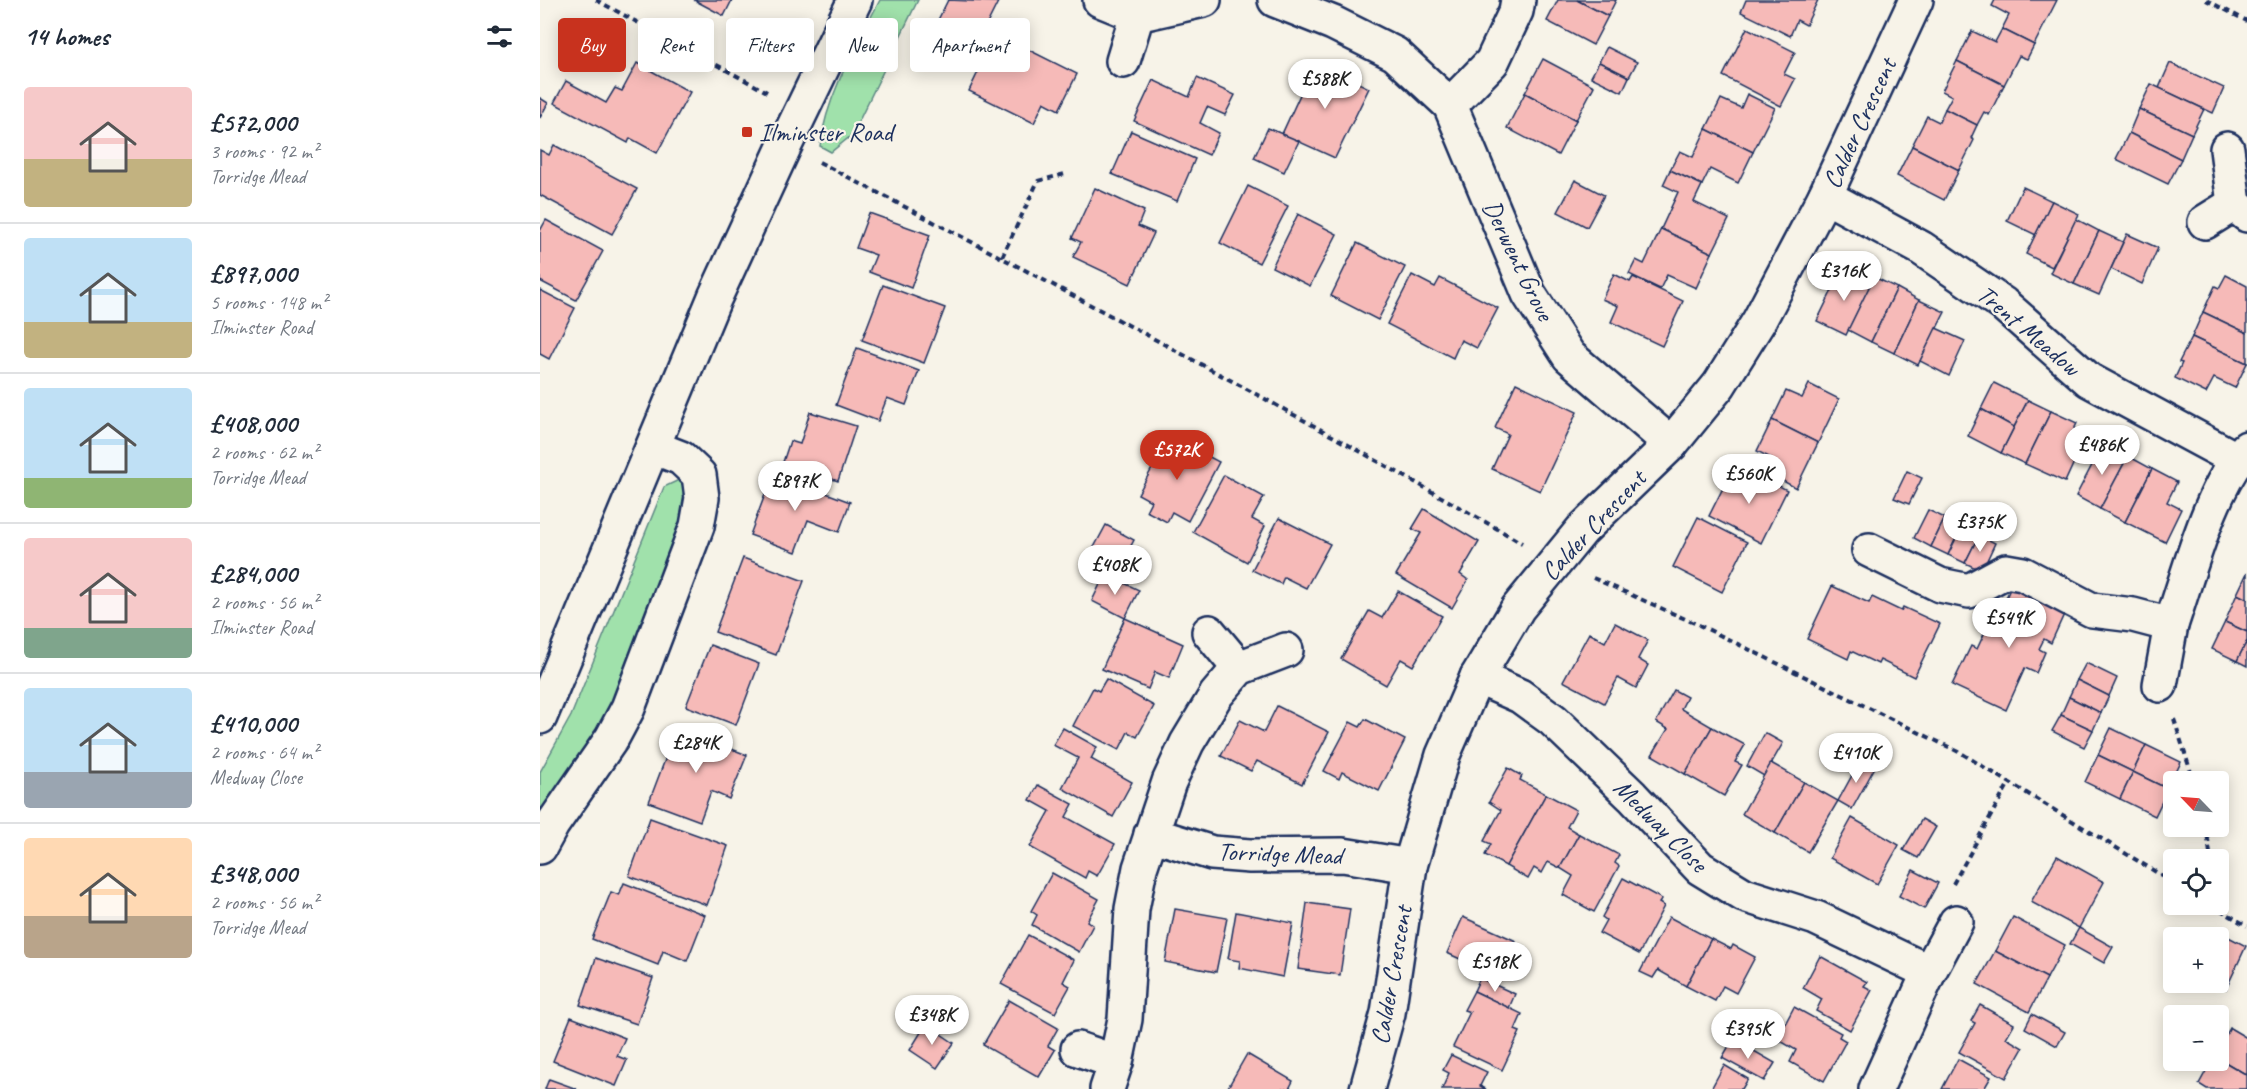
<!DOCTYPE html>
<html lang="en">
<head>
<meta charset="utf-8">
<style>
  body { margin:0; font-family:Caveat,sans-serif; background:#f6f6f7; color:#1f2937; height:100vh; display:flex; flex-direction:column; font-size:22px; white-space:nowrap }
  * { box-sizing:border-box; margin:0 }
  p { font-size:20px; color:#747a83 }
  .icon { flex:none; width:33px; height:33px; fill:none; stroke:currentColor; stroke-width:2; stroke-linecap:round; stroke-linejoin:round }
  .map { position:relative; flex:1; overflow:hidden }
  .details { display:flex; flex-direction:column; background:#fff; width:540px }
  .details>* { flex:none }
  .hud { position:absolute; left:18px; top:18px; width:570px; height:54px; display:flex; gap:12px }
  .needle { width:39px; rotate:295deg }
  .tools { position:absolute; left:1623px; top:771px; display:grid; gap:12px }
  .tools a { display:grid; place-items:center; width:66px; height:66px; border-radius:6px; background:#fff; box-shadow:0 3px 15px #0003; font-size:30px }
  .price { position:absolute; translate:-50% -51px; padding:0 14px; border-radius:21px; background:#fff; color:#222; font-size:20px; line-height:39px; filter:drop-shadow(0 2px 3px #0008) }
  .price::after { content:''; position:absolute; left:50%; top:36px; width:18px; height:14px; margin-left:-9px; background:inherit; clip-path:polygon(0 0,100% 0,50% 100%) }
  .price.selected { background:#c8321e; color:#fff }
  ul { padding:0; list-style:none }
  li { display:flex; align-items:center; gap:18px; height:150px; padding:0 24px }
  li+li { border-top:2px solid #e0e1e3 }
  li span { display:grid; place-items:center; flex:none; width:168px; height:120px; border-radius:6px; color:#555 }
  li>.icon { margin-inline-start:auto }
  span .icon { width:72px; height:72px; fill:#fffc; stroke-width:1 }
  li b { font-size:26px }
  h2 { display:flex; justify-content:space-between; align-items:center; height:72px; padding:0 24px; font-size:26px }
  .pill { padding:0 21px; border-radius:6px; background:#fff; box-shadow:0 3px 15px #0003; font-size:21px; line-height:54px }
  .pill.selected { background:#c8321e; color:#fff }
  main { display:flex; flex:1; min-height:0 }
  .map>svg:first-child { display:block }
</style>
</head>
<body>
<main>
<section class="details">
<h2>14 homes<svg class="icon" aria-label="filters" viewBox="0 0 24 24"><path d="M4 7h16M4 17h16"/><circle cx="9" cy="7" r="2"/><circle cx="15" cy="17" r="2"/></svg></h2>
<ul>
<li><span style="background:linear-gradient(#f6c9c9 60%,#c2b280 0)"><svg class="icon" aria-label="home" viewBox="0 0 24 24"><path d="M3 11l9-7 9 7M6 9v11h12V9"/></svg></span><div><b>£572,000</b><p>3 rooms · 92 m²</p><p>Torridge Mead</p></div></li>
<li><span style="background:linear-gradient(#bfe0f5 70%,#c2b280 0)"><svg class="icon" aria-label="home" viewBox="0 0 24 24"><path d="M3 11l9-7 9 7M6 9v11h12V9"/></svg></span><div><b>£897,000</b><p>5 rooms · 148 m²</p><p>Ilminster Road</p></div></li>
<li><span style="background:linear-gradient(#bfe0f5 75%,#8fb573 0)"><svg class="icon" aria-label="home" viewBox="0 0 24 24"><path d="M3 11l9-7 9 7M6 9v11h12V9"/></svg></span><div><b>£408,000</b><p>2 rooms · 62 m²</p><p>Torridge Mead</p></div></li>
<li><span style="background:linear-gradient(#f6c9c9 75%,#7fa58c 0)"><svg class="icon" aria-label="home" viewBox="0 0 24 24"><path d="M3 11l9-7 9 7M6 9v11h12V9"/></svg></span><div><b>£284,000</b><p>2 rooms · 56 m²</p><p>Ilminster Road</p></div></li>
<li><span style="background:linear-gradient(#bfe0f5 70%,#9aa5b1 0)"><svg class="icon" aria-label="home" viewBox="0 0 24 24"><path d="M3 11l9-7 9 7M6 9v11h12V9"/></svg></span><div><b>£410,000</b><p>2 rooms · 64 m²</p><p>Medway Close</p></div></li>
<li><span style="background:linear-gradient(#ffd9b3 65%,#b9a48a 0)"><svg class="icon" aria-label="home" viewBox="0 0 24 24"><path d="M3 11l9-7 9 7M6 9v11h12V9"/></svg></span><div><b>£348,000</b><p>2 rooms · 56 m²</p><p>Torridge Mead</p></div></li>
</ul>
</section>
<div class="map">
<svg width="1707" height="1089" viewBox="0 0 1707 1089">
  <rect width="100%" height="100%" fill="#f7f3e8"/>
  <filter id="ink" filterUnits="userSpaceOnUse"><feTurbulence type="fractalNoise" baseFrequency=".0167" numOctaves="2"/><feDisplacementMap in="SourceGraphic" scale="12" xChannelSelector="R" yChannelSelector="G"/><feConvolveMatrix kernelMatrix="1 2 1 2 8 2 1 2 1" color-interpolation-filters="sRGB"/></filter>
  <g filter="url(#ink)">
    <!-- green -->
    <g fill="#a0e1ab" stroke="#5e8884" stroke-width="1.5">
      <path d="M340 0H378L312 135 291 152 280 146C287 94 316 46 340 0Z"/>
      <path d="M141 479 154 497 67 717 0 822V772L31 716 124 487Z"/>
    </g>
    <!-- building -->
    <g fill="#f6bab8" stroke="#1b2f5e" stroke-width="1.5">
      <path d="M154 0H192L184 16Z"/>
      <path d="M408 0 458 2 427 64 386 44Z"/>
      <path d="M1018 0H1037L1068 16 1053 45 1007 21Z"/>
      <path d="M1037 0H1076L1068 16Z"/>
      <path d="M1206 0H1278L1266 25 1257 20 1250 36 1201 12Z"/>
      <path d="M1455 0H1517L1494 45 1462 29 1469 15 1452 6Z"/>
      <path d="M1207 28 1255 52 1244 74 1255 79 1241 106 1183 76Z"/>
      <path d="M1462 29 1494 45 1487 59 1479 56 1464 85 1417 61 1432 31 1455 42Z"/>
      <path d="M452 43 474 54 479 45 537 74 519 110 504 102 494 123 429 91Z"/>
      <path d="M1067 47 1097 62 1089 77 1059 62Z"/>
      <path d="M1003 59 1054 86 1036 120 985 93Z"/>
      <path d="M1417 61 1464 85 1449 115 1444 112 1437 125 1405 109 1412 96 1402 91Z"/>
      <path d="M775 62 829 88 795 158 742 134Z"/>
      <path d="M1059 62 1089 77 1082 92 1051 77Z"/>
      <path d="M97 63 150 92 117 153 90 138 88 143 14 103 26 81 66 103 75 88 82 91Z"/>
      <path d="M1630 63 1684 88 1673 113 1619 88Z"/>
      <path d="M657 78 695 95 685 115 667 107 660 123 679 133 669 155 594 121 613 80 649 97Z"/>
      <path d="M1611 84 1664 109 1652 134 1599 109Z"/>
      <path d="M985 93 1036 120 1018 155 967 128Z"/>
      <path d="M1207 94 1235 108 1213 152 1166 129 1181 99 1201 108Z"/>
      <path d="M0 98 8 103 0 118Z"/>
      <path d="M1405 109 1437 125 1431 138 1434 140 1419 170 1372 146 1387 116 1399 122Z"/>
      <path d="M1599 109 1652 134 1641 159 1589 133Z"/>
      <path d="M728 128 759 141 744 172 714 158Z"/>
      <path d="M1166 129 1213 152 1198 183 1170 169 1162 185 1130 170 1140 151 1153 157Z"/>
      <path d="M591 131 655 159 637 201 572 174Z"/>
      <path d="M1589 133 1641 159 1628 184 1576 159Z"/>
      <path d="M14 145 97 189 72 234 0 195V150L9 155Z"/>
      <path d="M1372 146 1419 170 1404 200 1357 176Z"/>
      <path d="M1130 170 1162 185 1154 202 1189 219 1172 253 1121 229 1138 192 1123 185Z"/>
      <path d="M1035 180 1064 195 1047 227 1018 212Z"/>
      <path d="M708 186 748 206 719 263 680 243Z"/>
      <path d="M1483 187 1512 201 1496 235 1467 221Z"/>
      <path d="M555 188 604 211 598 226 614 233 590 284 533 257 541 242 532 238Z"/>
      <path d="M1512 201 1539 214 1512 267 1486 254Z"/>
      <path d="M329 213 390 235 371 288 329 272 336 255 316 248Z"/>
      <path d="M758 214 797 234 770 286 732 267Z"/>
      <path d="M1536 219 1559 231 1534 284 1510 273Z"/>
      <path d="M6 220 63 251 36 300 0 281V231Z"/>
      <path d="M1121 229 1172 253 1156 288 1127 275 1120 289 1089 274 1096 260 1104 264Z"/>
      <path d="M1559 231 1583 242 1559 295 1534 284Z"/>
      <path d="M1587 234 1618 248 1602 284 1571 269Z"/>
      <path d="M817 243 865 267 838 320 791 296Z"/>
      <path d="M1303 268 1332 282 1306 335 1277 321Z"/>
      <path d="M1074 274 1090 282 1093 277 1143 301 1122 346 1071 322 1078 306 1062 299Z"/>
      <path d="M872 275 895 287 900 278 958 308 937 348 921 340 913 358 847 324Z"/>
      <path d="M1686 275 1707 286V333L1663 312 1675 286 1679 288Z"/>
      <path d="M1334 277 1357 288 1331 342 1308 330Z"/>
      <path d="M343 285 405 308 384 363 322 340Z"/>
      <path d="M1357 288 1379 300 1354 353 1331 342Z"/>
      <path d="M0 290 35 308 9 359 0 354Z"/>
      <path d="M1379 300 1405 312 1378 365 1354 353Z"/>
      <path d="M1663 312 1707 333V363L1652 337Z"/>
      <path d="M1396 328 1425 341 1409 376 1380 361Z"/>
      <path d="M1652 337 1707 363 1695 388 1674 378 1666 393 1635 378 1642 363 1639 362Z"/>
      <path d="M317 348 379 371 366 405 347 398 338 421 296 405Z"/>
      <path d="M976 383 1037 412 1000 491 952 469 968 434 955 428Z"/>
      <path d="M1454 383 1488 400 1474 427 1441 409Z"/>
      <path d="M1269 384 1299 399 1278 443 1232 420 1246 391 1262 398Z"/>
      <path d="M1488 400 1511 411 1485 464 1461 453Z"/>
      <path d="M1441 409 1474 427 1461 453 1428 436Z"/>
      <path d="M1511 411 1537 423 1529 441 1541 447 1525 482 1485 464Z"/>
      <path d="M270 412 316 426 298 481 243 462 250 441 260 444Z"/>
      <path d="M1232 420 1278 443 1256 488 1224 471 1231 458 1217 451Z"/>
      <path d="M630 436 679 462 648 521 632 512 627 522 606 511 611 501 598 494Z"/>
      <path d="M1563 444 1588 456 1560 509 1536 496Z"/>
      <path d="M1588 456 1612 469 1585 522 1560 509Z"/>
      <path d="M1203 467 1247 490 1221 543 1169 516 1183 488 1190 491Z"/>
      <path d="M1612 469 1637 482 1627 502 1641 509 1625 542 1585 522Z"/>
      <path d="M1367 471 1382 478 1369 504 1354 498Z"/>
      <path d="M233 473 310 502 299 532 268 520 256 552 210 535Z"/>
      <path d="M684 475 724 497 712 519 725 526 707 562 653 532Z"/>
      <path d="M884 509 939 542 920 574 928 580 912 608 856 575 881 533 872 529Z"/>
      <path d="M1388 510 1405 518 1391 547 1374 538Z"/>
      <path d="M1158 517 1207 542 1182 592 1133 567Z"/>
      <path d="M739 518 790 544 766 588 744 577 741 584 712 570Z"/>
      <path d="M1405 518 1422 526 1408 555 1391 547Z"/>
      <path d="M566 525 594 540 579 568 551 553Z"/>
      <path d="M1422 526 1439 535 1425 563 1408 555Z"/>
      <path d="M1439 535 1455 543 1442 571 1425 563Z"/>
      <path d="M203 558 264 581 236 655 175 632Z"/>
      <path d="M1707 573V599L1697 594Z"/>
      <path d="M565 574 599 590 585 618 552 601Z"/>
      <path d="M1292 586 1329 603 1332 597 1361 611 1363 607 1400 624 1374 677 1340 660 1338 664 1311 651 1308 659 1267 639Z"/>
      <path d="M1471 587 1525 612 1511 643 1504 639 1499 649 1505 652 1496 673 1485 668 1466 710 1412 685 1431 646 1437 649 1452 617 1456 619Z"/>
      <path d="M858 591 902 616 873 666 861 659 846 685 801 659 829 611 842 618Z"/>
      <path d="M1697 594 1707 599V632L1685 622Z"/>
      <path d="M585 618 643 644 629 678 615 672 608 689 562 669Z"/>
      <path d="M1685 622 1707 632V641L1697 661 1672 649Z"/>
      <path d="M1075 623 1108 640 1098 659 1108 665 1096 688 1078 678 1064 703 1023 681 1049 633 1065 642Z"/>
      <path d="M1707 641V666L1697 661Z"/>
      <path d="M170 645 219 664 196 725 146 706Z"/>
      <path d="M1546 663 1577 678 1569 696 1537 680Z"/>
      <path d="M566 679 614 706 597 737 588 732 579 750 533 726 553 688 559 691Z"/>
      <path d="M1537 680 1569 696 1561 713 1529 697Z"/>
      <path d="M1134 690 1147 697 1141 709 1172 727 1145 774 1112 755 1128 729 1116 722Z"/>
      <path d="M1529 697 1561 713 1553 730 1521 715Z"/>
      <path d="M737 706 789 732 762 784 717 761 711 771 681 756 700 720 724 732Z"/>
      <path d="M1521 715 1553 730 1544 747 1512 731Z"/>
      <path d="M825 719 865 740 839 791 802 772 799 779 784 771 810 722 820 727Z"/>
      <path d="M1172 727 1205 745 1195 762 1202 765 1184 796 1145 774Z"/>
      <path d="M137 728 207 755 189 799 171 791 160 821 109 802Z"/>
      <path d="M523 728 557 747 551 759 592 782 573 817 522 788 538 758 513 745Z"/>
      <path d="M1571 728 1606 745 1593 772 1558 755Z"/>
      <path d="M1225 733 1243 743 1224 776 1207 766Z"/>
      <path d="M1606 745 1641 762 1628 789 1593 772Z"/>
      <path d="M1558 755 1593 772 1580 799 1545 782Z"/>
      <path d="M1321 759 1335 767 1312 809 1298 801Z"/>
      <path d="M1231 763 1264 782 1235 833 1202 814Z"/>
      <path d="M968 768 982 776 980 780 1006 794 966 866 945 855 951 844 944 841 961 810 949 802Z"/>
      <path d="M1593 772 1628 789 1615 816 1580 799Z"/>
      <path d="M1264 782 1298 801 1268 852 1235 833Z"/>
      <path d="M498 785 533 804 526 817 575 844 557 876 548 871 545 878 490 847 510 811 490 800Z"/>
      <path d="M1006 794 1036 810 1027 827 1039 834 1020 868 1008 862 1002 873 994 868 988 879 966 866Z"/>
      <path d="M110 818 188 846 167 905 89 876Z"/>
      <path d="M1312 818 1359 845 1337 884 1290 858Z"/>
      <path d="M1382 819 1396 827 1378 858 1363 850Z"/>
      <path d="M1039 834 1079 855 1075 863 1079 866 1054 912 1023 895 1033 876 1020 868Z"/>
      <path d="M1517 856 1564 882 1539 928 1491 902Z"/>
      <path d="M1373 870 1398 883 1384 909 1359 896Z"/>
      <path d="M512 873 559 899 547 921 553 925 539 952 492 925 497 915 491 911Z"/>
      <path d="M1083 878 1122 899 1119 903 1124 906 1099 954 1059 933 1066 920 1062 917Z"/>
      <path d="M84 883 165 915 147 961 123 951 118 965 52 939 71 892 79 895Z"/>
      <path d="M767 903 810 909 800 975 758 969Z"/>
      <path d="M635 909 687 918 676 972 625 962Z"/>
      <path d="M696 912 753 923 743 977 699 968 700 961 688 959Z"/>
      <path d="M923 917 976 941 960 977 907 953Z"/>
      <path d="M1129 917 1171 939 1146 986 1118 970 1113 978 1100 972Z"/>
      <path d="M1473 917 1525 945 1507 978 1455 951Z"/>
      <path d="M1539 928 1573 947 1564 963 1530 944Z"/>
      <path d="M1675 930 1706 946 1686 989 1674 982H1678V938H1671Z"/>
      <path d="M488 935 534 960 523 982 530 986 515 1013 461 984Z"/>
      <path d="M1171 939 1191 949 1193 945 1215 957 1196 993 1183 986 1175 1001 1146 986Z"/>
      <path d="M1455 951 1507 978 1489 1012 1437 984Z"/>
      <path d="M1280 956 1327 982 1324 986 1332 990 1310 1030 1276 1011 1282 999 1263 988Z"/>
      <path d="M56 958 113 978 97 1024 40 1005Z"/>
      <path d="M940 978 975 994 969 1008 934 991Z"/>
      <path d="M934 991 982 1014 975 1030 980 1032 962 1070 913 1047 930 1012 924 1010Z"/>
      <path d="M469 1000 518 1028 508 1046 515 1050 499 1077 443 1045Z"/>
      <path d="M1440 1005 1474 1024 1466 1038 1483 1048 1466 1078 1419 1052 1435 1023 1431 1021Z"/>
      <path d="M1254 1007 1301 1033 1299 1037 1306 1041 1284 1081 1250 1062 1256 1050 1237 1039Z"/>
      <path d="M1492 1014 1525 1032 1517 1046 1485 1028Z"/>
      <path d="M31 1017 85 1038 77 1056 87 1060 76 1086 13 1061Z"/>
      <path d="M386 1024 414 1043 397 1068 370 1050Z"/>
      <path d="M1690 1028 1707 1038V1075L1678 1058V1049Z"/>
      <path d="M1193 1039 1235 1063 1224 1081 1182 1058Z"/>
      <path d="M707 1054 753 1081 749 1089H687Z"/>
      <path d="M911 1055 947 1072 940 1086 946 1089H902L909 1073 903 1070Z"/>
      <path d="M1678 1058 1707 1075V1089H1667L1659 1084 1672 1060H1678Z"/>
      <path d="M1418 1059 1451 1077 1444 1089H1402Z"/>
      <path d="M1184 1065 1208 1079 1202 1089H1171Z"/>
      <path d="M9 1079 37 1089H5Z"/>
    </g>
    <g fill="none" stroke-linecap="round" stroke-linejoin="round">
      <!-- minor casing -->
      <g stroke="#1b2f5e" stroke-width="38">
        <g id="minor">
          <path d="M560 0 597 15"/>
          <path d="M735 0 793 23 855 54 910 105 989 294 1029 356 1131 444"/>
          <path d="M583 61 597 15 664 0"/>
          <path d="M910 105 952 62 976 11 978 0"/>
          <path d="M1687 149 1694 204 1707 215"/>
          <path d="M1285 196 1381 248 1463 304 1549 380 1696 459"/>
          <path d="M1665 222 1694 204"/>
          <path d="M1329 550 1400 585 1429 591 1466 571 1483 574 1552 610 1593 615 1631 625C1649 573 1670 488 1707 448"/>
          <path d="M669 632 699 668"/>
          <path d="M937 677 980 696 1013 720 1092 796 1160 868 1204 895 1276 918 1389 972"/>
          <path d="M1620 685 1631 625"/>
          <path d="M0 717 175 297 245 145 315 0"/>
          <path d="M611 834 672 853 710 856 803 855 870 866"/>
          <path d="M0 847 12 825 72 738 88 708 157 526 162 498 159 475 141 458 113 447"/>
          <path d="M538 1049 576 1062"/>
          <path d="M567 1089 576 1062 585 1019 592 909 600 868 629 782 647 743 676 695 699 668 746 650"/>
          <path d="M827 1089 848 1013 870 866 903 755 937 677 978 608 1042 530 1131 444 1179 385 1219 321 1285 196 1376 0"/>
          <path d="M1336 1089 1389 972 1416 922"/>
        </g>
      </g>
      <!-- path -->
      <g stroke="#1b2f5e" stroke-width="4" stroke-dasharray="6 4.5" stroke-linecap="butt">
        <path d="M56 0 227 92"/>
        <path d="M1666 0 1707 21"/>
        <path d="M279 162C515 285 751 410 982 543"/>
        <path d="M462 257 498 181 525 174"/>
        <path d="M1053 578 1159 625 1421 753 1634 883"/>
        <path d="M1634 719 1654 782"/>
        <path d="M1666 826 1671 860"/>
        <path d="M1413 884 1469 783"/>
        <path d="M1671 904 1707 926"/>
      </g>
      <!-- minor -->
      <use href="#minor" stroke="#f7f3e8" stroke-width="33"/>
    </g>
  </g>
  <!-- markers -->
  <rect fill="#c8321e" stroke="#f7f3e8" stroke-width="2" x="201" y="126" width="12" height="12" rx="3"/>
  <g text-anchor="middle" stroke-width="4.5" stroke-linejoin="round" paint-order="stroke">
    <!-- street labels -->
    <g font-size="26" fill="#1b2f5e" stroke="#f7f3e8">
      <text transform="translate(1319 123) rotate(-65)" y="9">Calder Crescent</text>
      <text transform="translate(979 260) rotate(64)" y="9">Derwent Grove</text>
      <text transform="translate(1489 330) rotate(40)" y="9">Trent Meadow</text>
      <text transform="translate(1053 525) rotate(-47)" y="9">Calder Crescent</text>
      <text transform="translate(1121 825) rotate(45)" y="9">Medway Close</text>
      <text transform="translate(740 853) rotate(2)" y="9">Torridge Mead</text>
      <text transform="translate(851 975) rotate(-80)" y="9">Calder Crescent</text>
    </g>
    <!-- poi labels -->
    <g font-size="26" fill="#1b2f5e" stroke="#f7f3e8" text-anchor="start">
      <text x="219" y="141">Ilminster Road</text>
    </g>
  </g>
</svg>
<div class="tools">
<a><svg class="needle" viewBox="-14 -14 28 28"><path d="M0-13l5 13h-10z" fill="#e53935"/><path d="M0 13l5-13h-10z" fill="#747a83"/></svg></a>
<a><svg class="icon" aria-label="locate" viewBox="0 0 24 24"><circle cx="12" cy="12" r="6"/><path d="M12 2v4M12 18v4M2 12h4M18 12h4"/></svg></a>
<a>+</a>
<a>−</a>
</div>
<b class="price" style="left:785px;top:110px">£588K</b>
<b class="price" style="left:1304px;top:302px">£316K</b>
<b class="price" style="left:1562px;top:476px">£486K</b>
<b class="price selected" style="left:637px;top:481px">£572K</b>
<b class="price" style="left:1209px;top:505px">£560K</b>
<b class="price" style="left:255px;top:512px">£897K</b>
<b class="price" style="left:1440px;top:553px">£375K</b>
<b class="price" style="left:575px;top:596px">£408K</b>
<b class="price" style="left:1469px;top:649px">£549K</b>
<b class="price" style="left:156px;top:774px">£284K</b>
<b class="price" style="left:1316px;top:784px">£410K</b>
<b class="price" style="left:955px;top:993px">£518K</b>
<b class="price" style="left:392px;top:1046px">£348K</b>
<b class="price" style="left:1208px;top:1060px">£395K</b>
<div class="hud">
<a class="pill selected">Buy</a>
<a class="pill">Rent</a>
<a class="pill">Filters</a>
<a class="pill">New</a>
<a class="pill">Apartment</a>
</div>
</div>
</main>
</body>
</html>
